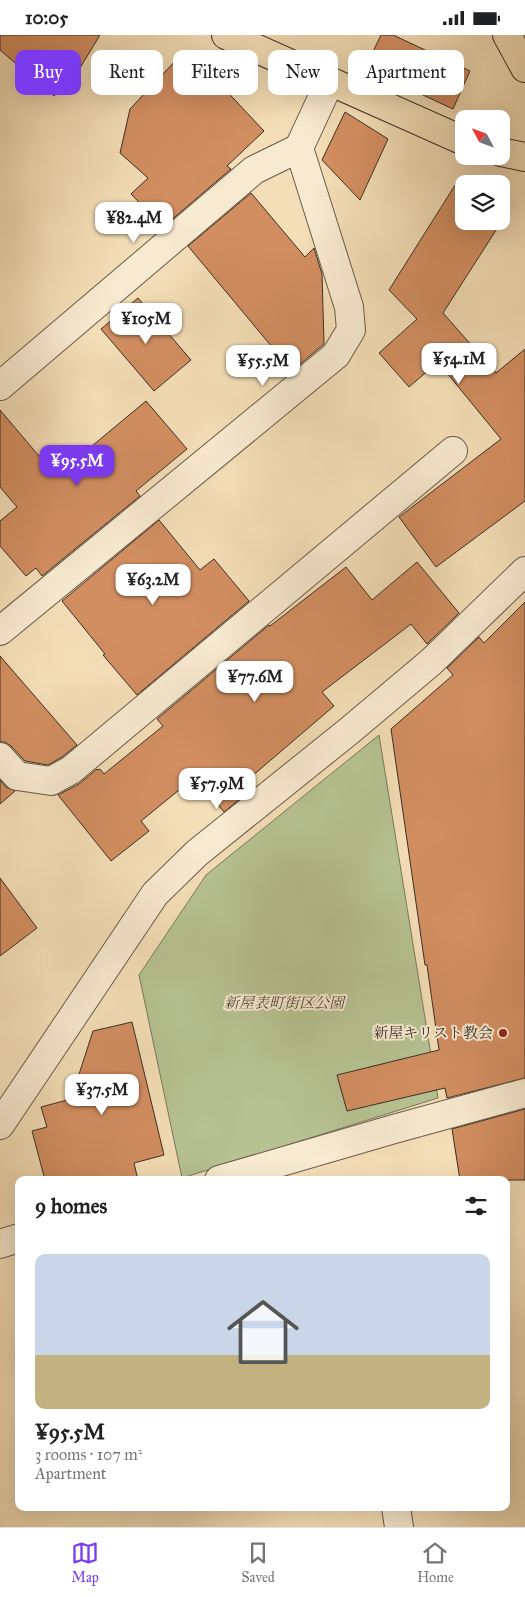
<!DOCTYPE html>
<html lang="en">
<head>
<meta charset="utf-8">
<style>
  body { margin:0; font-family:"IM FELL Great Primer","Noto Serif JP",serif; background:#f6f6f6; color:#202124; height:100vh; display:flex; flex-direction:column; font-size:19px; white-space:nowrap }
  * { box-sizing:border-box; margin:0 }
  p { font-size:16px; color:#757577 }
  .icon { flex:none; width:28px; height:28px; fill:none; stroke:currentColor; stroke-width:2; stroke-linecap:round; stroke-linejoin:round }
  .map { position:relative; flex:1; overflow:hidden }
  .details { position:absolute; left:15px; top:1141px; width:495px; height:335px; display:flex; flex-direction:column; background:#fff; border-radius:10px; box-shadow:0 5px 20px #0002 }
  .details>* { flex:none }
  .guide { position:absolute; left:15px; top:15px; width:495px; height:45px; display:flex; gap:10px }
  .needle { width:32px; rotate:311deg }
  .buttons { position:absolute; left:455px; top:75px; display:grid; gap:10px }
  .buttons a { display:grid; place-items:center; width:55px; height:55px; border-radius:10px; background:#fff; box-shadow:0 5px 20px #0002; font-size:25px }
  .price { position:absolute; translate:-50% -42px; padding:0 11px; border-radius:10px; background:#fff; color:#222; font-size:16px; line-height:32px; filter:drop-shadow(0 1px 2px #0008) }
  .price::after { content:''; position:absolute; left:50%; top:30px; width:15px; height:11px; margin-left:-8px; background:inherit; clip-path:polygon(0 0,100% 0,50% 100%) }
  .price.on { background:#7c3aed; color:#fff }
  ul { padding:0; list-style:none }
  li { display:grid; align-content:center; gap:10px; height:265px; padding:0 20px }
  li span { display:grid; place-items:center; height:155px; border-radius:10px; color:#555 }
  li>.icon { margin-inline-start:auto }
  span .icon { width:90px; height:90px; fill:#fffc; stroke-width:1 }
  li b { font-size:21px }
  h2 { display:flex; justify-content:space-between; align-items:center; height:60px; padding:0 20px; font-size:21px }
  .pill { padding:0 18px; border-radius:10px; background:#fff; box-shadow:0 5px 20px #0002; font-size:18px; line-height:45px }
  .pill.on { background:#7c3aed; color:#fff }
  .status { display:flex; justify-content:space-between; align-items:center; height:35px; padding:0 25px; background:#fff; direction:ltr }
  .status svg { height:14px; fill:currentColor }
  .tab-bar { display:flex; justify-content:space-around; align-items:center; height:70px; border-top:1px solid #e0e0e0; background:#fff; font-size:14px; color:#757577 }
  .tab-bar a { display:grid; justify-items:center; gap:2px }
  .tab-bar .on { color:#7c3aed }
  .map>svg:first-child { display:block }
</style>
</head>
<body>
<div class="status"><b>10:05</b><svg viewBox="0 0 49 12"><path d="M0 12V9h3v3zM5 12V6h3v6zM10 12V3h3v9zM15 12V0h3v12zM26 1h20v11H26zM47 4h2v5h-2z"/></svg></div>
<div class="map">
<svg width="525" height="1492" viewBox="0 0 525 1492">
  <rect width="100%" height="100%" fill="#f4deb7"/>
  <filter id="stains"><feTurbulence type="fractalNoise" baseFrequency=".004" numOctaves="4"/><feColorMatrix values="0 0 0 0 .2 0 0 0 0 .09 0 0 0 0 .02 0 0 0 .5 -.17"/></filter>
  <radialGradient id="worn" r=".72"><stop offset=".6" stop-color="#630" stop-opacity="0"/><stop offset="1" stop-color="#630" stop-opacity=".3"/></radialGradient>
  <!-- green -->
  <path fill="#b6c292" stroke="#78785c" d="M379 700 438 1063 182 1143 139 940 206 840Z"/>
  <!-- building -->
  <g fill="#d28e61" stroke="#392f27">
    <path d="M0 0H100L66 56 61 53 54 61 0 15Z"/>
    <path d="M381 0H393L470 36 453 74 365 33Z"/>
    <path d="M179 22 196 39 203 31 264 96 227 131 231 134 163 192 131 159 148 143 120 118 130 74Z"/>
    <path d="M345 77 388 104 360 165 322 125Z"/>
    <path d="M457 147 464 151V186H501V175L507 178 443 278 496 338 525 314V466L436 532 399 482 501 404 438 327 409 352 379 318 417 284 389 255Z"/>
    <path d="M251 158 305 222 314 213 322 239 324 309 292 336 188 211Z"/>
    <path d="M138 263 191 325 154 356 101 294Z"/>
    <path d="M146 366 187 414 136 456 140 461 42 541 36 533 26 541 0 511V486L17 472 0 452V375L56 441Z"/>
    <path d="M159 485 200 535 214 524 249 566 137 660 103 620 105 619 62 566Z"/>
    <path d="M417 527 459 578 427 609 411 589 322 657 334 671 244 748 250 756 224 777 195 742 141 786 149 796 111 826 58 760 79 749 97 734 98 735 100 734 104 739 163 691 157 684 269 590 270 591 346 532 372 565Z"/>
    <path d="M525 567V1043L447 1063 445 1053 347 1076 337 1040 439 1015 427 930H425L391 694 453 640 447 633 479 602 484 608Z"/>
    <path d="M0 621 77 710 62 722 48 730 25 726 11 711 5 707H0Z"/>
    <path d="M0 745 6 752 15 756 0 769Z"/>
    <path d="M0 843 37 893 0 921Z"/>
    <path d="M132 987 164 1120 134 1128 138 1145H45L32 1096 47 1092 41 1072 71 1064 93 996Z"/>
    <path d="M525 1074V1145H460L452 1094Z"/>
  </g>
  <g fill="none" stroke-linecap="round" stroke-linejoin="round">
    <!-- street casing -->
    <g stroke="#685b4b" stroke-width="30">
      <g id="street">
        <path d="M0 351 254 135 299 113"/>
        <path d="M0 596 336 320 351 295 349 272 299 113 330 46"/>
        <path d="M0 722 17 741 51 746 71 735 453 416"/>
        <path d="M0 1090 155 859 197 818 349 696 431 627 525 536"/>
        <path d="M219 1145 394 1094 525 1058"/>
        <path d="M0 1209 19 1203"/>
        <path d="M396 1472 399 1492"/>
      </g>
    </g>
    <!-- primary casing -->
    <g stroke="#392f27" stroke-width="30">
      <g id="primary">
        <path d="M226 0 464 106"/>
        <path d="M507 0 525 33"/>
        <path d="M501 117 525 122"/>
      </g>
    </g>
    <!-- street -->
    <use href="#street" stroke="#f8ead0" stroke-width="28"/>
    <!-- primary -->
    <use href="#primary" stroke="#f4deb7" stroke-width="28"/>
  </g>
  <!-- markers -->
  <circle fill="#8f2418" stroke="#f8ead0" stroke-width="2" cx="503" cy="998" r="5"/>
  <g text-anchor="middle" stroke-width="4" stroke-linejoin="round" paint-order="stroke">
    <!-- park labels -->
    <g font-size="15" font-style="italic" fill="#524c3c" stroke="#f8ead0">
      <text x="284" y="973">新屋表町街区公園</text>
    </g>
    <!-- poi labels -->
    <g font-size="15" fill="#392f27" stroke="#f8ead0" text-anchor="end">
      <text x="493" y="1003">新屋キリスト教会</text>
    </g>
  </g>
  <rect width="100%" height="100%" filter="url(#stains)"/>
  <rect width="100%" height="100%" fill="url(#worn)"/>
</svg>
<div class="buttons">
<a><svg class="needle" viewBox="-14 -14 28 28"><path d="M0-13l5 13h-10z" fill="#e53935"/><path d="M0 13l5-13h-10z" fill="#757577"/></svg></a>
<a><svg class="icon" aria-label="layers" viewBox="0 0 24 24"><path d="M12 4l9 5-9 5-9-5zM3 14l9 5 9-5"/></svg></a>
</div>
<b class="price" style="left:134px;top:209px">¥82.4M</b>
<b class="price" style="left:146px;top:310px">¥105M</b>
<b class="price" style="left:459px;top:350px">¥54.1M</b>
<b class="price" style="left:263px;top:352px">¥55.5M</b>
<b class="price on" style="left:77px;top:452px">¥95.5M</b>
<b class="price" style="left:153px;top:571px">¥63.2M</b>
<b class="price" style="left:255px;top:668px">¥77.6M</b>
<b class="price" style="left:217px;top:775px">¥57.9M</b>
<b class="price" style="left:102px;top:1081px">¥37.5M</b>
<div class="guide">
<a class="pill on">Buy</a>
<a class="pill">Rent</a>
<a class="pill">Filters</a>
<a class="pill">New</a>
<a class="pill">Apartment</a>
</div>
<section class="details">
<h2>9 homes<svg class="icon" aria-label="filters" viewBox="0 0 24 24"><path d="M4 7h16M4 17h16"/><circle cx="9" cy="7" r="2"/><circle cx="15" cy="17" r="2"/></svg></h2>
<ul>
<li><span style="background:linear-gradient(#c9d6e8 65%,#c2b280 0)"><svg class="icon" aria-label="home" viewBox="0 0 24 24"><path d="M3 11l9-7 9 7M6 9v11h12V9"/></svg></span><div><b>¥95.5M</b><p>3 rooms · 107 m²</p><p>Apartment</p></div></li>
</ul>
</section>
</div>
<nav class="tab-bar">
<a class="on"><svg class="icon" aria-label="map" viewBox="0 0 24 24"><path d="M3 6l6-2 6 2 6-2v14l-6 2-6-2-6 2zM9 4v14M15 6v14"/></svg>Map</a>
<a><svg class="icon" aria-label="saved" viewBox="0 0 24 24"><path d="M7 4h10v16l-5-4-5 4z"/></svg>Saved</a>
<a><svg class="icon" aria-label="home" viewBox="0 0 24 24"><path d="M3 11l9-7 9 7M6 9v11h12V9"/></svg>Home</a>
</nav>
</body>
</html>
